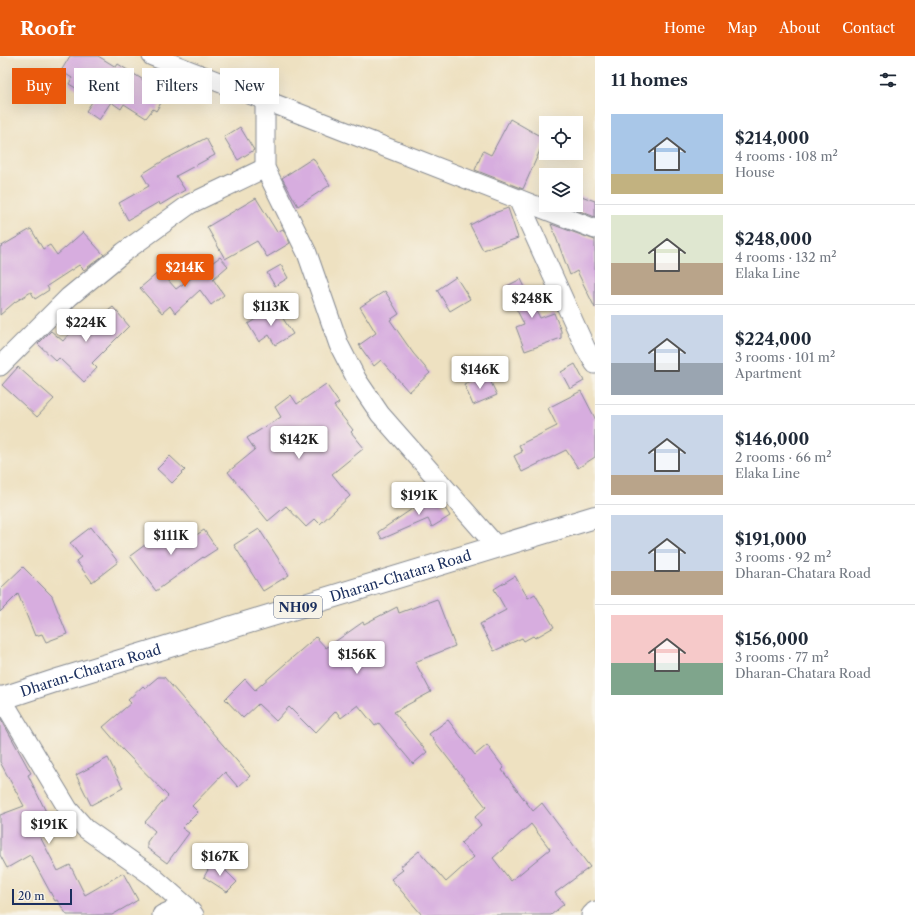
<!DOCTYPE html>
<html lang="en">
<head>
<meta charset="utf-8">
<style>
  body { margin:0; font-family:"Libre Caslon Text",serif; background:#f2f2f3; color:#1f2937; height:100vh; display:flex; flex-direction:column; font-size:15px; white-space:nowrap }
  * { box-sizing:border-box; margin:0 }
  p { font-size:13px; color:#747a83 }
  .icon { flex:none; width:22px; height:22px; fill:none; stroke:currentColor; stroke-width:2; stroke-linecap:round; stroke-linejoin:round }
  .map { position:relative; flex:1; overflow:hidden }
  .details { display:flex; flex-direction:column; background:#fff; width:320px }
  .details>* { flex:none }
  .banner { position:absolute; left:12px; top:12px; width:380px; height:36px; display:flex; gap:8px }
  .tools { position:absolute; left:539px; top:60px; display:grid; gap:8px }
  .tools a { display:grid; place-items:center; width:44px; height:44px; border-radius:0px; background:#fff; box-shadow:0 4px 16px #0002; font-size:20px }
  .scale { position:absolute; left:12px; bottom:10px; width:60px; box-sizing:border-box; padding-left:4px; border:2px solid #1b2f5e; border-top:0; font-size:11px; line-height:14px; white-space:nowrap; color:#1b2f5e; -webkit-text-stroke:3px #f7f3e8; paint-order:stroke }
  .price { position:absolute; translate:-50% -34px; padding:0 9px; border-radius:4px; background:#fff; color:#222; font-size:13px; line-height:26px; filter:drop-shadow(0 1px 2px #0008) }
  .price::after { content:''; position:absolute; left:50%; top:24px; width:12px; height:9px; margin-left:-6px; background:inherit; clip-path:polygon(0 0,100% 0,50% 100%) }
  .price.current { background:#ea580c; color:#fff }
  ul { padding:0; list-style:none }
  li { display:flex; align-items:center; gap:12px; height:100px; padding:0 16px }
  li+li { border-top:1px solid #e0e1e3 }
  li span { display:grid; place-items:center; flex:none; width:112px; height:80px; border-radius:0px; color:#555 }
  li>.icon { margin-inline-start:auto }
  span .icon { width:48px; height:48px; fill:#fffc; stroke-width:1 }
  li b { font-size:17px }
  h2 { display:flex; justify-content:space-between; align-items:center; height:48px; padding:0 16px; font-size:17px }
  .chip { padding:0 14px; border-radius:0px; background:#fff; box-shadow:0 4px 16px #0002; font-size:14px; line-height:36px }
  .chip.current { background:#ea580c; color:#fff }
  header { display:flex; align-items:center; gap:24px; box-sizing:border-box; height:56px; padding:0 20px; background:#ea580c; color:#fff }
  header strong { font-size:19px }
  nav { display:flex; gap:22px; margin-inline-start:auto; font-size:14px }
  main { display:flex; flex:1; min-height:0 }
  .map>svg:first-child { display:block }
</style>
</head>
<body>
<header>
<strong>Roofr</strong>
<nav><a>Home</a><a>Map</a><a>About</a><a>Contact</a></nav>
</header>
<main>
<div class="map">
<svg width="595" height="859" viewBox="0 0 595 859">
  <rect width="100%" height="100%" fill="#f7f3e8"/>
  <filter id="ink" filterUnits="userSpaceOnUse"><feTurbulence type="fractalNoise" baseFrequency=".025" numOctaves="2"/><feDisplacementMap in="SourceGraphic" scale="8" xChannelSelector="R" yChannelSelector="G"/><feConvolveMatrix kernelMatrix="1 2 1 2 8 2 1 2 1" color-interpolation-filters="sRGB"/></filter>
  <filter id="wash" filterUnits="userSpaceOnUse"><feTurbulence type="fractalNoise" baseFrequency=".012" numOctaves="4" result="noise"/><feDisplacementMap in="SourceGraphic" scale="16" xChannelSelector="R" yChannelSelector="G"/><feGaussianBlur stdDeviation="0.9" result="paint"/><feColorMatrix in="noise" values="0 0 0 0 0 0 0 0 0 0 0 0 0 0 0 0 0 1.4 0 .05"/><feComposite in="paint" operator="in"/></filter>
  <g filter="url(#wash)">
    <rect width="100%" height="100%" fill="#eee1c1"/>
    <g id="blocks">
      <!-- building -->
      <g fill="#d7addf" fill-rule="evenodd">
        <path d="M70 0H98L116 11 118 8 145 25 146 23 167 37 156 55 153 53 146 62 124 48 121 53 111 46 99 64 86 55 94 43 69 28 72 22 61 15Z"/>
        <path d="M510 63 545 83 523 133 475 114 483 95 491 99Z"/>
        <path d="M240 71 254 94 238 104 224 81Z"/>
        <path d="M206 82 215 99 176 120 185 134 160 149 159 146 128 164 119 147 149 130 142 118 166 103Z"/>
        <path d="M313 102 330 129 298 150 282 122Z"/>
        <path d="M576 138 595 145V161L564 149H576Z"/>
        <path d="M256 142 277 176 283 173 290 187 267 201 257 185 225 203 207 171Z"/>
        <path d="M508 152 518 182 483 194 470 169 489 159Z"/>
        <path d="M551 168 595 184V252L577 215 570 219Z"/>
        <path d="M31 173 43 193 50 189 57 199 83 176 104 199 84 214 79 209 47 230 49 234 35 243 31 236 15 246 0 259V191Z"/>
        <path d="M220 201 228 210 213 223 224 239 211 249 200 234 175 257 170 250 162 257 140 232 160 215 176 233Z"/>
        <path d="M281 209 288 222 275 230 267 217Z"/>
        <path d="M456 221 470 243 450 255 437 234Z"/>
        <path d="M521 223 540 262 554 257 561 275V282L525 295 516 271 524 268 505 231Z"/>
        <path d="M385 235 399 258 390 264 413 297 430 317 409 336 381 304 374 310 359 289 376 277 360 251Z"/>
        <path d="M275 250 293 278 275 289 269 279 259 286 248 268Z"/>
        <path d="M113 251 129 270 92 307 97 312 84 326 59 302 56 305 38 288 51 275 63 285 71 276 74 278 101 255 104 258Z"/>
        <path d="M575 308 584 325 570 333 561 316Z"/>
        <path d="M18 311 54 343 37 361 2 329Z"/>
        <path d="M487 318 497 339 473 349 464 328Z"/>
        <path d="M326 328 339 347 334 350 353 374 351 376 364 392 332 418 350 440 320 468 315 463 306 471 286 450 268 465 228 416 255 394 247 382 281 361 275 351 291 339 297 348Z"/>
        <path d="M581 335 595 362V401L578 412 566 394 522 416 514 400 522 396 519 389 557 370 548 352Z"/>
        <path d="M170 400 185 414 172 427 157 413Z"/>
        <path d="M433 435 439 442 450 460 432 471 428 463 382 483 378 476 418 449 416 446Z"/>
        <path d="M172 469 184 487 204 474 217 493 203 502V501L156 535 130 500Z"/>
        <path d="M91 471 118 506 92 526 76 505 81 501 70 487Z"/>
        <path d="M259 473 289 519 263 535 234 489Z"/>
        <path d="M23 511 52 540 67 578 46 586 42 578 35 580 18 538 0 556V533Z"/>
        <path d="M515 520 528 542 535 538 554 571 535 582 533 580 524 585 522 582 494 595 480 568 506 554 494 533Z"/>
        <path d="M437 543 455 590 415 606 431 636 394 656 427 696 413 708 379 667 375 670 358 649 341 662 336 655 315 677 289 651 276 665 258 648 243 662 225 643 245 623 255 634 316 581 326 592 363 566 364 568 397 551 399 557Z"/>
        <path d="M158 621H164L250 720 238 731 225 716 192 750 198 756 182 772 189 777 167 807 147 792V786L155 775 145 766 168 740 123 694 103 671 131 647 128 644 143 630 145 632Z"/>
        <path d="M0 661 31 717 28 719 52 768 37 775 58 815 70 809 85 839 123 817 138 844 112 859H67L57 844 55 845 30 799 7 812 0 799V759L24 750 0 706Z"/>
        <path d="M448 664 475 699 487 689 504 712 502 714 533 755 542 747 590 811 555 837 564 848 551 859H422L391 823 403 814 400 811 419 795 446 826 474 801 461 787 481 769 475 761 486 751 429 678ZM531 768 550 793 511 825 493 802Z"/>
        <path d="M108 702 123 732 91 749 76 719Z"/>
        <path d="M214 803 237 826 227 836 204 821Z"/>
      </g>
    </g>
  </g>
  <g filter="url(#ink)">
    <use href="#blocks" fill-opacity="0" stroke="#848890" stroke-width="1"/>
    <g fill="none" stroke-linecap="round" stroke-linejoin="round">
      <!-- street casing -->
      <g stroke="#848890" stroke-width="21">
        <g id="street">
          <path d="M152 0 595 173"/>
          <path d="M265 44V112L307 197 339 289 357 324 380 358 497 491"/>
          <path d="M518 143 585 291 595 308"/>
          <path d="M0 310 69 241 124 196 190 148 265 112"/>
          <path d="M0 640 68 753 86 773 151 819 185 849 194 859"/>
          <path d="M162 859 185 849"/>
          <path d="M591 859 595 855"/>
        </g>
      </g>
      <!-- primary casing -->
      <g stroke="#848890" stroke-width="24">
        <g id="primary">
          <path id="s1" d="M0 643 61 623 595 461"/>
        </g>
      </g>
      <!-- street -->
      <use href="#street" stroke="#fff" stroke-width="19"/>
      <!-- primary -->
      <use href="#primary" stroke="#fff" stroke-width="22"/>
    </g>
  </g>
  <g text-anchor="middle" stroke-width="3" stroke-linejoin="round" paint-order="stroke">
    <!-- shield labels -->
    <rect fill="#f7f3e8" stroke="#5d6a87" stroke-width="1" x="274" y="540" width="48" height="22" rx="3"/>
    <g font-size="13" font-weight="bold" fill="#1b2f5e">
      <text x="298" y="556">NH09</text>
    </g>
    <!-- street labels -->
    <g font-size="14" fill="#1b2f5e" stroke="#f7f3e8">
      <text dy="5" stroke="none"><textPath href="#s1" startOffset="419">Dharan-Chatara Road</textPath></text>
      <text dy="5" stroke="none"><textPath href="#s1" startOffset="95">Dharan-Chatara Road</textPath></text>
    </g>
  </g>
</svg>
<div class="tools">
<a><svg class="icon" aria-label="locate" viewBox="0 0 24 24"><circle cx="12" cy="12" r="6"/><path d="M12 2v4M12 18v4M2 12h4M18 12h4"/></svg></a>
<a><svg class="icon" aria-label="layers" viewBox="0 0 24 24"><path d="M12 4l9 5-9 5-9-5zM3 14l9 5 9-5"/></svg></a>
</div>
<div class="scale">20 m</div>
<b class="price current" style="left:185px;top:232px">$214K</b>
<b class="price" style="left:532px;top:263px">$248K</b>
<b class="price" style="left:271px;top:271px">$113K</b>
<b class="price" style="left:86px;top:287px">$224K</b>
<b class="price" style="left:480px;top:334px">$146K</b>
<b class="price" style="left:299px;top:404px">$142K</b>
<b class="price" style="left:419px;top:460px">$191K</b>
<b class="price" style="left:171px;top:500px">$111K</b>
<b class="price" style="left:357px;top:619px">$156K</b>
<b class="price" style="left:49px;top:789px">$191K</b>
<b class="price" style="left:220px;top:821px">$167K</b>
<div class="banner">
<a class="chip current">Buy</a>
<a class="chip">Rent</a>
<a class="chip">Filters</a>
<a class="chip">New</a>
</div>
</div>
<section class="details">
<h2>11 homes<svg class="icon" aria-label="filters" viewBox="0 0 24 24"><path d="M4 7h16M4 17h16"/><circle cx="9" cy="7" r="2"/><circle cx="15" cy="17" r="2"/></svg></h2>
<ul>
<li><span style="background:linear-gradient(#a9c7e8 75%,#c2b280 0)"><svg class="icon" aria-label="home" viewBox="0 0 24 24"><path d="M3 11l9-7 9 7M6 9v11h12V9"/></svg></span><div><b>$214,000</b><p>4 rooms · 108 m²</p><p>House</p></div></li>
<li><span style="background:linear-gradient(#dfe7d0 60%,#b9a48a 0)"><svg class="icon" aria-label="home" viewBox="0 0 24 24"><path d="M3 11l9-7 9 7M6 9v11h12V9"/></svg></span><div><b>$248,000</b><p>4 rooms · 132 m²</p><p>Elaka Line</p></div></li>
<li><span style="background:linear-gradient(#c9d6e8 60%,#9aa5b1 0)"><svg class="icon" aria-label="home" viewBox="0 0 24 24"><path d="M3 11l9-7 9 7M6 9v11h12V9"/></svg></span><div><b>$224,000</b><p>3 rooms · 101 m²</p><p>Apartment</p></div></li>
<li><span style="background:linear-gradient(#c9d6e8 75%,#b9a48a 0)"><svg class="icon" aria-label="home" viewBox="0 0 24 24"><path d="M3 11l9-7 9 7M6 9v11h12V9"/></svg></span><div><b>$146,000</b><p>2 rooms · 66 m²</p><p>Elaka Line</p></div></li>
<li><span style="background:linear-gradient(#c9d6e8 70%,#b9a48a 0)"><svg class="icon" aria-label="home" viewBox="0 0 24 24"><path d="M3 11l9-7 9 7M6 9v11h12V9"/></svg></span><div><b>$191,000</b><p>3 rooms · 92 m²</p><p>Dharan-Chatara Road</p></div></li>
<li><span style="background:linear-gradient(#f6c9c9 60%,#7fa58c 0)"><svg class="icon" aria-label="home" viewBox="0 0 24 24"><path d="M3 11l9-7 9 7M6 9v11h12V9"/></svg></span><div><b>$156,000</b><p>3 rooms · 77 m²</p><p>Dharan-Chatara Road</p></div></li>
</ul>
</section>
</main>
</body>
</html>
